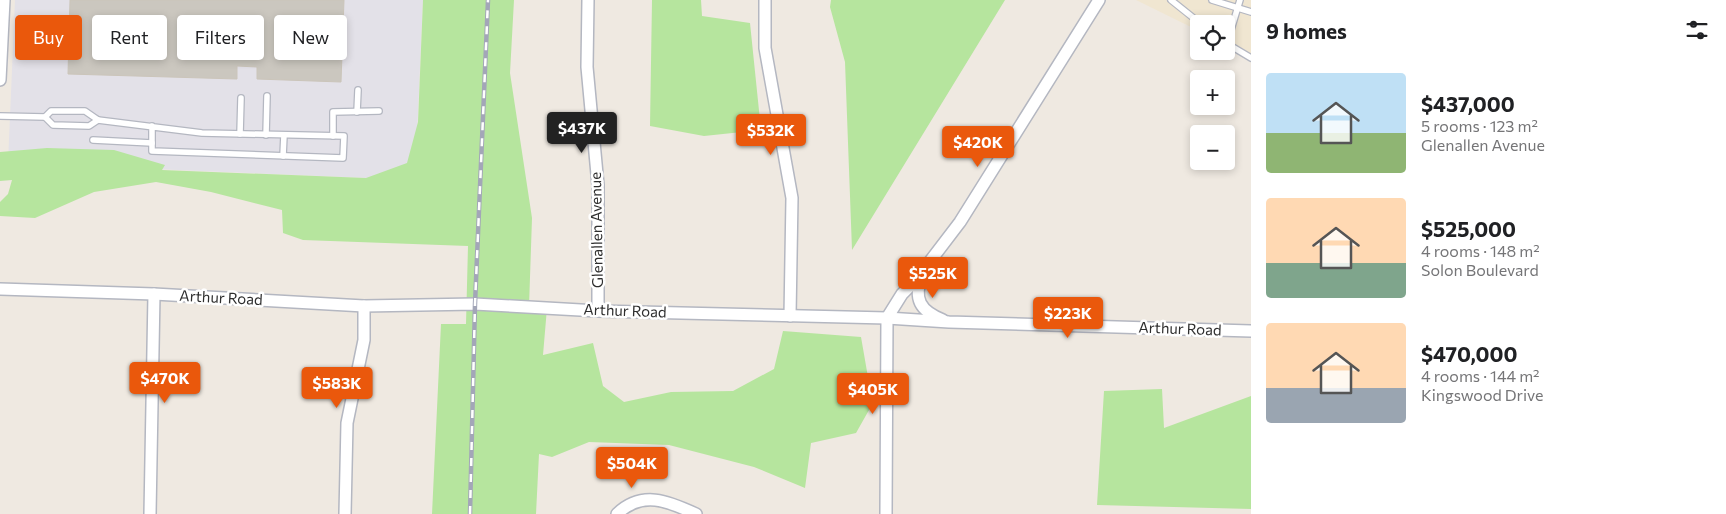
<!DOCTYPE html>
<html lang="en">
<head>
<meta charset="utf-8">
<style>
  body { margin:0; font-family:Commissioner,sans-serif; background:#f6f6f6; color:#202124; height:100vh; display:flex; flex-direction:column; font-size:19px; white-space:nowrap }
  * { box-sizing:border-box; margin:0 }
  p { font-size:16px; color:#757577 }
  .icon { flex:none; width:28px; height:28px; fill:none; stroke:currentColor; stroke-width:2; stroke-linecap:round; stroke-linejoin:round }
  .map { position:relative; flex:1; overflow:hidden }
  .panel { display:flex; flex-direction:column; background:#fff; width:475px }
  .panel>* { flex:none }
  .top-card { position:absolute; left:15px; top:15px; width:475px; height:45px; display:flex; gap:10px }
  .tools { position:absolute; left:1190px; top:15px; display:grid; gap:10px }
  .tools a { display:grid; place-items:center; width:45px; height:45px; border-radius:5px; background:#fff; box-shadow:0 2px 8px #0003; font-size:25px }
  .price { position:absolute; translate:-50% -42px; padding:0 11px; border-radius:5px; background:#ea580c; color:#fff; font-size:16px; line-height:32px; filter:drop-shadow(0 1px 2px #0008) }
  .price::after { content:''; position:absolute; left:50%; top:30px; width:15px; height:11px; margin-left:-8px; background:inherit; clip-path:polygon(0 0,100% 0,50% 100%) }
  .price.on { background:#222; color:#fff }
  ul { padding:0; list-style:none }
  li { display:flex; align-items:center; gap:15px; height:125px; padding:0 15px }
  li span { display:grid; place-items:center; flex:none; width:140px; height:100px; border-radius:5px; color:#555 }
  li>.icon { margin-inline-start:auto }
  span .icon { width:60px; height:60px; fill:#fffc; stroke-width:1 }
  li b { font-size:21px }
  h2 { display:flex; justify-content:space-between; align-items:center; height:60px; padding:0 15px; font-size:21px }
  .chip { padding:0 18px; border-radius:5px; background:#fff; box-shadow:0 2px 8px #0003; font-size:18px; line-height:45px }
  .chip.on { background:#ea580c; color:#fff }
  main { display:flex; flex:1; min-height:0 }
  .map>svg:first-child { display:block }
</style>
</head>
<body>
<main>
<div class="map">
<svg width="1251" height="514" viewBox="0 0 1251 514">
  <rect width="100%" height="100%" fill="#efe9e1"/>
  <!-- industrial -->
  <path fill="#e3e1e8" d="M15 0H423L415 180 8 163Z"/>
  <!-- education -->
  <path fill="#f0e6d1" d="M1136 0H1251V57L1226 45V24H1199V31Z"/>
  <!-- green -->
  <g fill="#b6e59e">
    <path d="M423 0H514L510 73 532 218 529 307 547 308 543 355 593 343 603 386 624 402 671 392 733 391 774 369 783 331 861 337 869 383V410L856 433 811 443 805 488 754 467 669 445 589 442 552 457 539 454 536 514H432L441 324H466L468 246 303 240 283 233 282 210 211 192 156 182 94 192 35 218 0 216V202L8 194 12 180 0 181V152L47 148 114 150 165 165 162 170 366 178 407 163 418 122Z"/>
    <path d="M652 0H701L702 16 750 23 761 130 704 136 650 126Z"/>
    <path d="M831 0H1005L852 250 845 62 830 7Z"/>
    <path d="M1162 389 1164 428 1251 396V509L1097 505 1104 391Z"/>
  </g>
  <!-- building -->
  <path fill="#cbc7bf" stroke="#cbc5ba" d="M70 0H344L341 82 257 79V67L237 66V79L68 74Z"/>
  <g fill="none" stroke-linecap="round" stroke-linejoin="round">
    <!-- lane casing -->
    <g stroke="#b4b7c1" stroke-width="8">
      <g id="lane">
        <path d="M1171 0 1201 24"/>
        <path d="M1212 0 1251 12"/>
        <path d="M1226 43 1251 58"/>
        <path d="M1227 43 1240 0"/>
        <path d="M357 112 358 90"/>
        <path d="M0 116 45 117 53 125 89 126 98 120"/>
        <path d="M45 117 51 111H85L98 120 202 133 344 136 343 158 152 151V126"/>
        <path d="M240 134 241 98"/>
        <path d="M266 135 267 96"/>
        <path d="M333 136V112L379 111"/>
        <path d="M93 140 152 143"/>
        <path d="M283 156 284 135"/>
      </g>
    </g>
    <!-- street casing -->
    <g stroke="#b4b7c1" stroke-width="14">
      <g id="street">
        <path d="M588 0 587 67 598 185V311"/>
        <path d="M765 0V48L792 198 790 316"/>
        <path d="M0 80 4 0"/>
        <path d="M922 275C913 299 920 311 943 320"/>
        <path d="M0 289 154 294 364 306 475 304 598 311 887 318 949 322 1251 331"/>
        <path d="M887 318 902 294 915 281 960 222 1099 0"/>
        <path d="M150 514 154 294"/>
        <path d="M345 514 347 423 364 340V306"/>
        <path d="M617 514C642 490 668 501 696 514"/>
        <path d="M886 514 887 318"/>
      </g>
    </g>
    <!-- lane -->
    <use href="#lane" stroke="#fff" stroke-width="5.5"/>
    <!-- street -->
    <use href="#street" stroke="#fff" stroke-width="11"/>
    <!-- rail casing -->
    <g stroke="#a3a6b8" stroke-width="4.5">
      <path id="rail" d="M470 514 475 304 488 0"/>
    </g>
    <!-- rail -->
    <use href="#rail" stroke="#fff" stroke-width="2.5" stroke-dasharray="8" stroke-linecap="butt"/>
  </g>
  <g text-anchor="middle" stroke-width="5" stroke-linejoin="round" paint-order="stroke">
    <!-- street labels -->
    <g font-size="15" fill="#2e2e2e" stroke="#fff">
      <text transform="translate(597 230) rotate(-91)" y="5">Glenallen Avenue</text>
      <text transform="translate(221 298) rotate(3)" y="5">Arthur Road</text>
      <text transform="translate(625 311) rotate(2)" y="5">Arthur Road</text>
      <text transform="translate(1180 329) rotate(2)" y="5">Arthur Road</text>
    </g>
  </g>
</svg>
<div class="tools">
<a><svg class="icon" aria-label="locate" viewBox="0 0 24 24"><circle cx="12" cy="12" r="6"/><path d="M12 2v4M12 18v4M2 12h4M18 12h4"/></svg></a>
<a>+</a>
<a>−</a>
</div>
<b class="price on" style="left:582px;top:154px">$437K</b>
<b class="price" style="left:771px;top:156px">$532K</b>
<b class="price" style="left:978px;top:168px">$420K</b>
<b class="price" style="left:933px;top:299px">$525K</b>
<b class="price" style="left:1068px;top:339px">$223K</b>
<b class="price" style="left:165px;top:404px">$470K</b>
<b class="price" style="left:337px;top:409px">$583K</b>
<b class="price" style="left:873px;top:415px">$405K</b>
<b class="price" style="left:632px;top:489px">$504K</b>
<div class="top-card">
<a class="chip on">Buy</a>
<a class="chip">Rent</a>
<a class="chip">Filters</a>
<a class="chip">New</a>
</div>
</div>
<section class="panel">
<h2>9 homes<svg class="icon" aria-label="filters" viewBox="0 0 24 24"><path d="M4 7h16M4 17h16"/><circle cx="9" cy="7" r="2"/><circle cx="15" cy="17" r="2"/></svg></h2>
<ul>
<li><span style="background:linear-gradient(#bfe0f5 60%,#8fb573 0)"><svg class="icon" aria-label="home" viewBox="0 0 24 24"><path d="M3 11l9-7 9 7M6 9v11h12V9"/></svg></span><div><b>$437,000</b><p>5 rooms · 123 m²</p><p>Glenallen Avenue</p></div></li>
<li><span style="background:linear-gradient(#ffd9b3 65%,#7fa58c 0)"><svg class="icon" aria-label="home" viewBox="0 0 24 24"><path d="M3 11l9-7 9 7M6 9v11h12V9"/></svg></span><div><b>$525,000</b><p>4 rooms · 148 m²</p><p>Solon Boulevard</p></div></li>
<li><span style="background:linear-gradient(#ffd9b3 65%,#9aa5b1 0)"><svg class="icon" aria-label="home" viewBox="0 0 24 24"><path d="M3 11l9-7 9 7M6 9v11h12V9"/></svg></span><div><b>$470,000</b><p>4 rooms · 144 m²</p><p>Kingswood Drive</p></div></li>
</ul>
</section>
</main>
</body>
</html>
